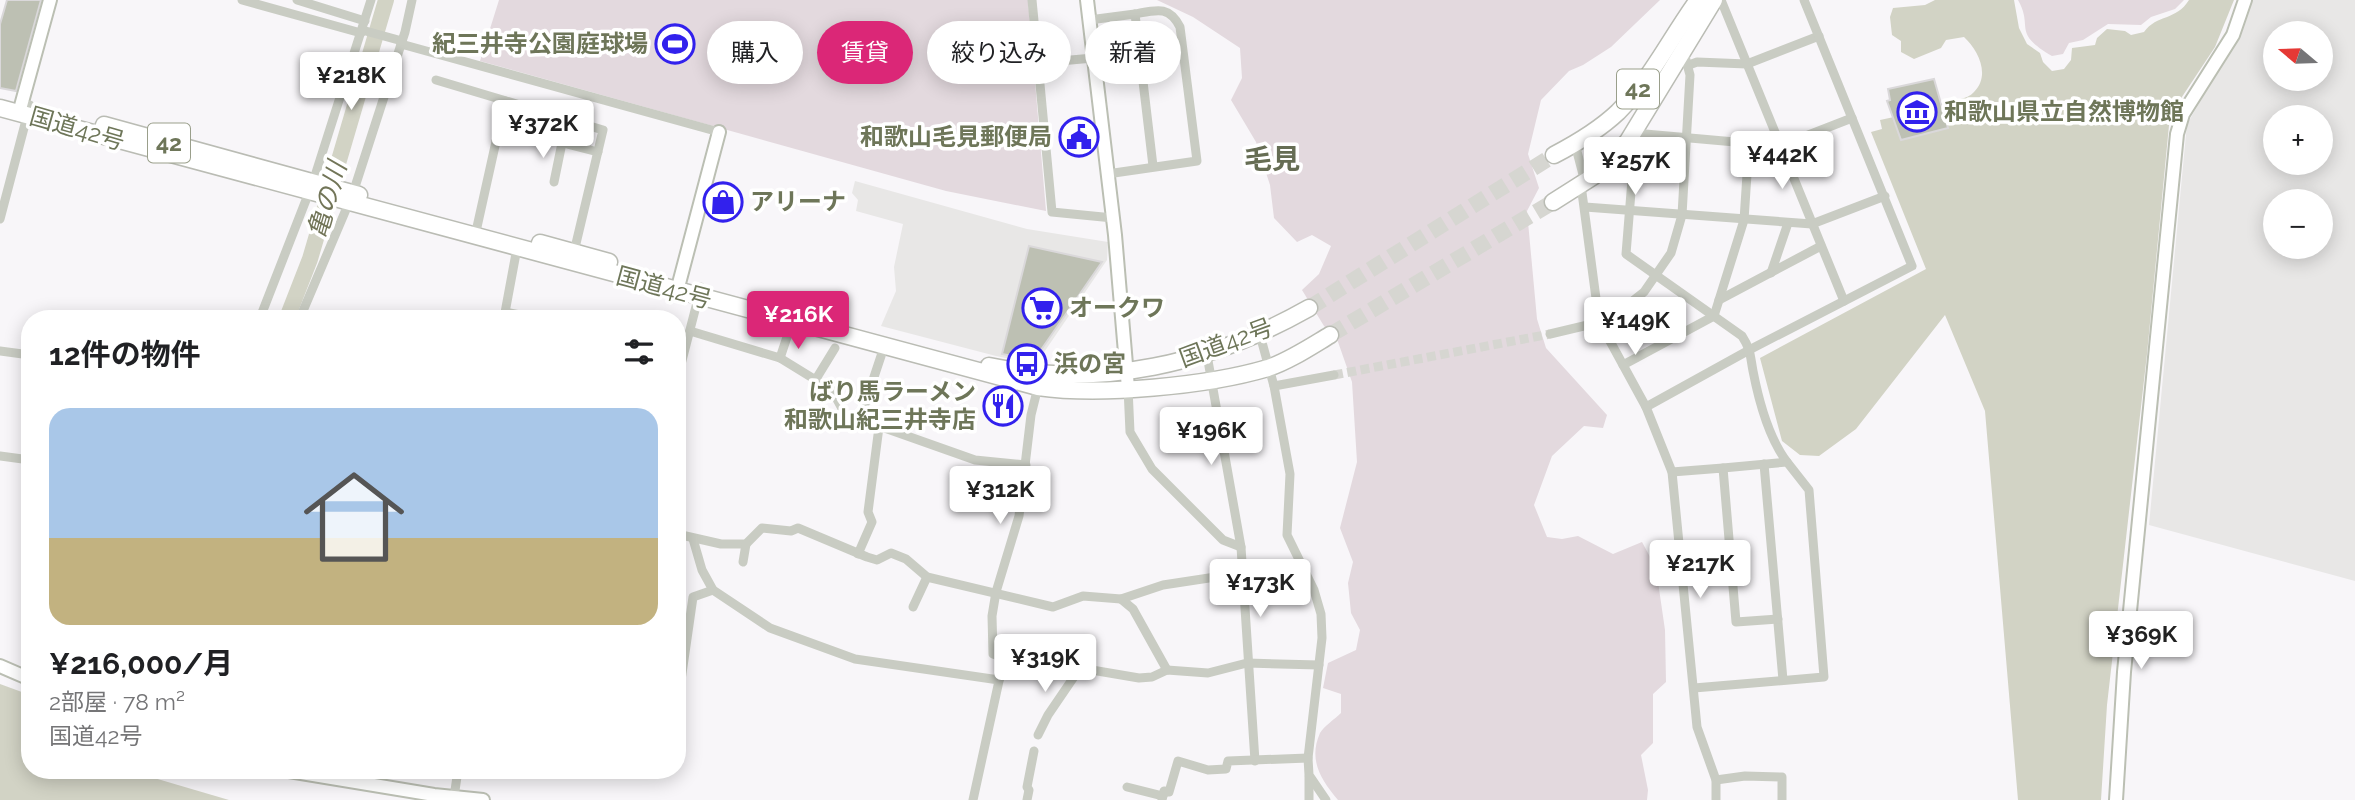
<!DOCTYPE html>
<html lang="ja">
<head>
<meta charset="utf-8">
<style>
  body { margin:0; font-family:Raleway,"Noto Sans JP",sans-serif; background:#f6f6f6; color:#202124; height:100vh; display:flex; flex-direction:column; font-size:26px; white-space:nowrap }
  * { box-sizing:border-box; margin:0 }
  p { font-size:23px; color:#757577 }
  .icon { flex:none; width:38px; height:38px; fill:none; stroke:currentColor; stroke-width:2; stroke-linecap:round; stroke-linejoin:round }
  .map { position:relative; flex:1; overflow:hidden }
  .side { position:absolute; left:21px; top:310px; width:665px; height:469px; display:flex; flex-direction:column; background:#fff; border-radius:28px; box-shadow:0 4px 18px #0003 }
  .side>* { flex:none }
  .banner { position:absolute; left:707px; top:21px; width:665px; height:63px; display:flex; gap:14px }
  .needle { width:46px; rotate:289deg }
  .fabs { position:absolute; left:2263px; top:21px; display:grid; gap:14px }
  .fabs a { display:grid; place-items:center; width:70px; height:70px; border-radius:50%; background:#fff; box-shadow:0 4px 18px #0003; font-size:35px }
  .price { position:absolute; translate:-50% -60px; padding:0 16px; border-radius:7px; background:#fff; color:#222; font-size:23px; line-height:46px; filter:drop-shadow(0 2px 4px #0008) }
  .price::after { content:''; position:absolute; left:50%; top:42px; width:21px; height:16px; margin-left:-10px; background:inherit; clip-path:polygon(0 0,100% 0,50% 100%) }
  .price.on { background:#db2777; color:#fff }
  ul { padding:0; list-style:none }
  li { display:grid; align-content:center; gap:14px; height:371px; padding:0 28px }
  li+li { border-top:2px solid #e0e0e0 }
  li span { display:grid; place-items:center; height:217px; border-radius:21px; color:#555 }
  li>.icon { margin-inline-start:auto }
  span .icon { width:126px; height:126px; fill:#fffc; stroke-width:1 }
  li b { font-size:30px }
  h2 { display:flex; justify-content:space-between; align-items:center; height:84px; padding:0 28px; font-size:30px }
  .tag { padding:0 24px; border-radius:32px; background:#fff; box-shadow:0 4px 18px #0003; font-size:24px; line-height:63px }
  .tag.on { background:#db2777; color:#fff }
  .map>svg:first-child { display:block }
</style>
</head>
<body>
<div class="map">
<svg width="2355" height="800" viewBox="0 0 2355 800">
  <rect width="100%" height="100%" fill="#f8f6f9"/>
  <!-- built -->
  <g fill="#e8e7e6" fill-rule="evenodd">
    <path d="M2251 0H2355V581L2149 525 2187 124 2243 28ZM2275 33H2320V79H2275ZM2275 117H2320V163H2275ZM2275 201H2320V247H2275Z"/>
    <path d="M855 181 1027 229 1108 242 1107 260 1036 364 996 356 881 326 896 291 894 267 903 224 856 211 858 200 852 193Z"/>
  </g>
  <!-- green -->
  <g fill="#e3d9de">
    <path d="M499 0H1028L1046 211 946 191 480 61Z"/>
    <path d="M1157 0H1660L1611 47 1583 65 1569 71 1541 100 1528 154 1539 188 1527 211 1537 319 1546 348 1607 415 1603 428 1584 426 1552 456 1534 505 1547 537 1562 539 1578 536 1613 554 1642 542 1656 568 1665 630 1666 682 1653 694V743L1641 755 1648 790 1647 800H1338C1321 780 1308 760 1320 733 1324 726 1335 719 1341 713V694L1323 688 1328 663 1356 650 1360 630 1351 613 1348 583 1353 562 1340 528 1357 462 1352 382 1337 339 1324 326 1302 290 1319 274 1331 246 1312 235 1297 242 1274 218 1270 185 1256 142 1231 100 1242 78 1240 48 1193 17Z"/>
    <path d="M2018 0H2184L2175 9 2151 17 2141 25 2108 24 2083 40 2069 43 2063 54 2052 56C2011 32 2034 28 2018 0Z"/>
  </g>
  <!-- water -->
  <g fill="#d2d3c5">
    <path d="M1935 0H2014L2019 28 2027 44 2040 53 2043 62 2052 71 2064 69 2071 60 2072 48 2095 45 2097 38 2107 29 2125 31 2131 35 2144 32C2157 14 2176 21 2189 0H2234L2215 47 2170 115 2147 354 2107 705 2101 800H2018L1985 411 1945 315 1856 429 1819 456 1800 455 1782 441 1760 358 1926 269 1871 132 1882 129 1880 120 1894 117 1901 140 1948 128 1942 102C1952 100 1967 100 1974 92 1991 75 1978 50 1964 37L1946 40 1941 48 1914 59 1901 52V41L1892 35 1890 17 1893 8 1925 5Z"/>
    <path d="M0 684 30 695V770H113L111 776 117 779 122 770H127L229 800H0Z"/>
  </g>
  <g fill="none" stroke-linecap="round" stroke-linejoin="round">
    <!-- river -->
    <path stroke="#d2d3c5" stroke-width="16" d="M287 318 310 259 386 0"/>
  </g>
  <!-- building -->
  <g fill="#bdc0b3" stroke="#dad8da" stroke-width="2">
    <path d="M7 0H41L16 91 0 88V24Z"/>
    <path d="M1934 79 1948 128 1901 140 1887 101 1890 100 1888 89Z"/>
    <path d="M1029 246 1102 262 1034 360 1002 354Z"/>
    <path d="M997 396 1014 400 1010 416 993 412Z"/>
  </g>
  <g fill="none" stroke-linecap="round" stroke-linejoin="round">
    <!-- street-tunnel -->
    <path stroke="#d6d6d1" stroke-width="9" stroke-dasharray="9 4.5" stroke-linecap="butt" d="M1334 375 1550 334"/>
    <!-- highway-tunnel -->
    <g stroke="#d6d6d1" stroke-width="16" stroke-dasharray="16 8" stroke-linecap="butt">
      <path d="M1309 308 1554 155"/>
      <path d="M1330 335 1553 202"/>
    </g>
    <!-- secondary casing -->
    <g stroke="#bbbfb3" stroke-width="16">
      <g id="secondary">
        <path d="M1087 0 1115 235 1128 388"/>
        <path d="M19 113 50 0"/>
        <path d="M677 291 719 132"/>
        <path d="M0 666 30 679"/>
        <path d="M283 770 434 795 483 800"/>
        <path d="M2116 800 2124 672 2177 134 2183 114 2233 35 2245 0"/>
      </g>
    </g>
    <!-- highway casing -->
    <g stroke="#babcb4" stroke-width="19">
      <g id="highway">
        <path d="M0 108 1038 387C1100 396 1207 386 1268 368 1289 361 1310 347 1330 335"/>
        <path d="M104 125 359 195"/>
        <path d="M1554 155C1577 143 1599 130 1618 112 1651 79 1671 37 1698 0"/>
        <path d="M1553 202 1594 176 1628 141 1714 0"/>
        <path d="M540 243 609 262"/>
        <path d="M989 366C1101 389 1210 364 1309 308"/>
      </g>
    </g>
    <!-- street -->
    <g stroke="#c9ccc3" stroke-width="9">
      <path d="M242 0 361 33"/>
      <path d="M297 0 365 21"/>
      <path d="M1032 0 1038 63"/>
      <path d="M1721 0 1844 301"/>
      <path d="M1089 20 1135 14 1153 166"/>
      <path d="M362 30 402 41"/>
      <path d="M401 44 719 132"/>
      <path d="M1093 58 1038 63 1052 212 1113 218"/>
      <path d="M1689 65 1697 62 1747 64 1819 36"/>
      <path d="M436 80 603 130 574 252"/>
      <path d="M520 132 598 152"/>
      <path d="M1634 133 1780 146 1852 118"/>
      <path d="M1628 141 1632 145 1634 155 1626 254 1742 336C1751 350 1750 355 1753 371 1759 402 1768 437 1787 462"/>
      <path d="M1575 144 1585 182"/>
      <path d="M1107 174 1197 161 1180 27C1169 5 1156 10 1135 14"/>
      <path d="M554 182 562 143"/>
      <path d="M1581 185 1599 321 1646 407 1672 472 1697 727 1716 780V800"/>
      <path d="M1585 207 1812 224 1885 196"/>
      <path d="M0 219 30 105"/>
      <path d="M477 227 505 101"/>
      <path d="M1771 273 1788 223"/>
      <path d="M1719 300 1821 246"/>
      <path d="M505 312 535 318"/>
      <path d="M260 318 313 182 371 0"/>
      <path d="M300 318 353 193 405 32 412 0"/>
      <path d="M504 318 517 248"/>
      <path d="M690 331 780 358 832 390 845 414 975 460 1026 465"/>
      <path d="M1550 334 1592 324 1625 307 1644 292 1671 253 1682 215 1690 75 1683 49"/>
      <path d="M1260 335 1274 386 1290 474 1287 535 1314 590 1321 614 1322 638 1308 758 1309 775 1326 800"/>
      <path d="M0 351 30 355"/>
      <path d="M1207 355 1241 547 1255 761"/>
      <path d="M780 358 792 322"/>
      <path d="M1623 365 1714 316 1744 220 1749 144"/>
      <path d="M816 379 835 348"/>
      <path d="M677 380 701 287"/>
      <path d="M1274 386 1334 375"/>
      <path d="M1038 387 1031 415 1019 516 996 592 992 616 993 654 1010 660 1013 649 1053 653 1080 668 1139 678 1152 677 1167 670 1208 673 1247 663 1319 665"/>
      <path d="M1128 388 1130 432 1152 469 1223 540 1241 547"/>
      <path d="M1646 407 1751 349 1912 266 1804 0"/>
      <path d="M860 419 884 347"/>
      <path d="M0 456 30 460"/>
      <path d="M1764 464 1783 680"/>
      <path d="M1672 472 1723 468 1736 622 1778 619"/>
      <path d="M677 534 721 544H746L762 528 791 531 798 528 867 557 877 560 891 553 906 559 927 577 1053 607 1083 596 1121 599 1163 585 1222 576H1243"/>
      <path d="M693 539 702 570 713 590 770 628 855 659 999 680"/>
      <path d="M858 554 872 522 868 512 879 427"/>
      <path d="M743 562 746 544"/>
      <path d="M1121 599 1133 609 1167 670"/>
      <path d="M913 607 927 577"/>
      <path d="M1694 688 1824 677 1809 490 1787 462 1723 468"/>
      <path d="M677 708 693 597 713 590"/>
      <path d="M1038 735 1048 715 1080 668"/>
      <path d="M341 780 343 770"/>
      <path d="M1716 780 1745 776 1782 777V800"/>
      <path d="M1127 787 1163 796"/>
      <path d="M454 797 458 770"/>
      <path d="M973 800 1004 658"/>
      <path d="M1027 800 1029 790 1027 787 1034 751"/>
      <path d="M1162 800 1164 791 1169 792 1178 761 1208 770 1226 769 1228 761 1308 758"/>
      <path d="M1309 800V777"/>
    </g>
    <!-- secondary -->
    <use href="#secondary" stroke="#fff" stroke-width="12"/>
    <!-- highway -->
    <use href="#highway" stroke="#fff" stroke-width="16"/>
  </g>
  <!-- icons -->
  <defs>
    <g id="stadium-ring" transform="scale(2.0125)"><circle r="9.5" fill="#fff" stroke="#3221ed" stroke-width="1.5"/><path d="M0-5a6.5 5 0 1 0 0 10a6.5 5 0 1 0 0-10ZM-3.5-1.8h7v3.6h-7Z" fill="#3221ed"/></g>
    <g id="museum-ring" transform="scale(2.0125)"><circle r="9.5" fill="#fff" stroke="#3221ed" stroke-width="1.5"/><path d="M0-6L6-3V-2H-6V-3ZM-5-1h2V3h-2ZM-1-1h2V3h-2ZM3-1h2V3H3ZM-6 4H6V6H-6Z" fill="#3221ed"/></g>
    <g id="civic-ring" transform="scale(2.0125)"><circle r="9.5" fill="#fff" stroke="#3221ed" stroke-width="1.5"/><path d="M-.6-6.5H3V-4.5H.6V-3L4-1V1h2V6H-6V1h2V-1L-.6-3ZM-1.2 2.5V6h2.4V2.5Z" fill="#3221ed"/></g>
    <g id="shop-ring" transform="scale(2.0125)"><circle r="9.5" fill="#fff" stroke="#3221ed" stroke-width="1.5"/><path d="M-5-2.5h2.3a2.7 3.5 0 0 1 5.4 0H5L5.5 6h-11ZM-1.5-2.5h3a1.5 2.3 0 0 0-3 0Z" fill="#3221ed"/></g>
    <g id="supermarket-ring" transform="scale(2.0125)"><circle r="9.5" fill="#fff" stroke="#3221ed" stroke-width="1.5"/><path d="M-6-5.5h2.5l.6 2H6L4.5 2H-2.5L-4.4-4H-6ZM-1.5 3.2a1.3 1.3 0 1 0 .1 0ZM3 3.2a1.3 1.3 0 1 0 .1 0Z" fill="#3221ed"/></g>
    <g id="bus-ring" transform="scale(2.0125)"><circle r="9.5" fill="#fff" stroke="#3221ed" stroke-width="1.5"/><path d="M-5-6H5V4H4V6H2V4H-2V6H-4V4H-5ZM-3.5-4V0h7V-4ZM-3.5 1.2v1.5H-2V1.2ZM2 1.2v1.5H3.5V1.2Z" fill="#3221ed"/></g>
    <g id="restaurant-ring" transform="scale(2.0125)"><circle r="9.5" fill="#fff" stroke="#3221ed" stroke-width="1.5"/><path d="M-5-6h1v4h1v-4h1v4h1v-4h1v5L-1.5 .5V6h-2V.5L-5-1ZM5-6V6H3V1.5H1.5Q1.5-4 5-6Z" fill="#3221ed"/></g>
  </defs>
  <g fill-rule="evenodd">
    <use href="#stadium-ring" x="675" y="44"/>
    <use href="#museum-ring" x="1917" y="112"/>
    <use href="#civic-ring" x="1079" y="137"/>
    <use href="#shop-ring" x="723" y="202"/>
    <use href="#supermarket-ring" x="1042" y="308"/>
    <use href="#bus-ring" x="1027" y="364"/>
    <use href="#restaurant-ring" x="1003" y="406"/>
  </g>
  <g text-anchor="middle" stroke-width="7" stroke-linejoin="round" paint-order="stroke">
    <!-- shield labels -->
    <g fill="#fff" stroke="#9a9f8b" stroke-width="2">
      <rect x="1617" y="69.5" width="42" height="39" rx="5"/>
      <rect x="148" y="123.5" width="42" height="39" rx="5"/>
    </g>
    <g font-size="23" font-weight="bold" fill="#6e7659">
      <text x="1638" y="97">42</text>
      <text x="169" y="151">42</text>
    </g>
    <!-- poi labels -->
    <g font-size="24" font-weight="bold" fill="#6e7659" stroke="#fff" text-anchor="start">
      <text x="648" y="52" text-anchor="end">紀三井寺公園庭球場</text>
      <text x="1944" y="120">和歌山県立自然博物館</text>
      <text x="1052" y="145" text-anchor="end">和歌山毛見郵便局</text>
      <text x="750" y="210">アリーナ</text>
      <text x="1069" y="316">オークワ</text>
      <text x="1054" y="372">浜の宮</text>
      <text x="976" y="400" text-anchor="end">ばり馬ラーメン<tspan x="976" dy="28">和歌山紀三井寺店</tspan></text>
    </g>
    <!-- street labels -->
    <g font-size="24" fill="#6e7659" stroke="#fff">
      <text transform="translate(77 129) rotate(16)" y="8">国道42号</text>
      <text transform="translate(664 288) rotate(15)" y="8">国道42号</text>
      <text transform="translate(1226 343) rotate(-20)" y="8">国道42号</text>
    </g>
    <!-- water labels -->
    <g font-size="26" font-style="italic" fill="#727558" stroke="#fff">
      <text transform="translate(327 200) rotate(-74)" y="9">亀の川</text>
    </g>
    <!-- quarter labels -->
    <g font-size="28" font-weight="bold" fill="#666d54" stroke="#fff">
      <text x="1272" y="169">毛見</text>
    </g>
  </g>
</svg>
<div class="fabs">
<a><svg class="needle" viewBox="-14 -14 28 28"><path d="M0-13l5 13h-10z" fill="#e53935"/><path d="M0 13l5-13h-10z" fill="#757577"/></svg></a>
<a>+</a>
<a>−</a>
</div>
<b class="price" style="left:351px;top:112px">¥218K</b>
<b class="price" style="left:543px;top:160px">¥372K</b>
<b class="price" style="left:1782px;top:191px">¥442K</b>
<b class="price" style="left:1635px;top:197px">¥257K</b>
<b class="price on" style="left:798px;top:351px">¥216K</b>
<b class="price" style="left:1635px;top:357px">¥149K</b>
<b class="price" style="left:1211px;top:467px">¥196K</b>
<b class="price" style="left:1000px;top:526px">¥312K</b>
<b class="price" style="left:1700px;top:600px">¥217K</b>
<b class="price" style="left:1260px;top:619px">¥173K</b>
<b class="price" style="left:2141px;top:671px">¥369K</b>
<b class="price" style="left:1045px;top:694px">¥319K</b>
<div class="banner">
<a class="tag">購入</a>
<a class="tag on">賃貸</a>
<a class="tag">絞り込み</a>
<a class="tag">新着</a>
</div>
<section class="side">
<h2>12件の物件<svg class="icon" aria-label="filters" viewBox="0 0 24 24"><path d="M4 7h16M4 17h16"/><circle cx="9" cy="7" r="2"/><circle cx="15" cy="17" r="2"/></svg></h2>
<ul>
<li><span style="background:linear-gradient(#a9c7e8 60%,#c2b280 0)"><svg class="icon" aria-label="home" viewBox="0 0 24 24"><path d="M3 11l9-7 9 7M6 9v11h12V9"/></svg></span><div><b>¥216,000/月</b><p>2部屋 · 78 m²</p><p>国道42号</p></div></li>
</ul>
</section>
</div>
</body>
</html>
